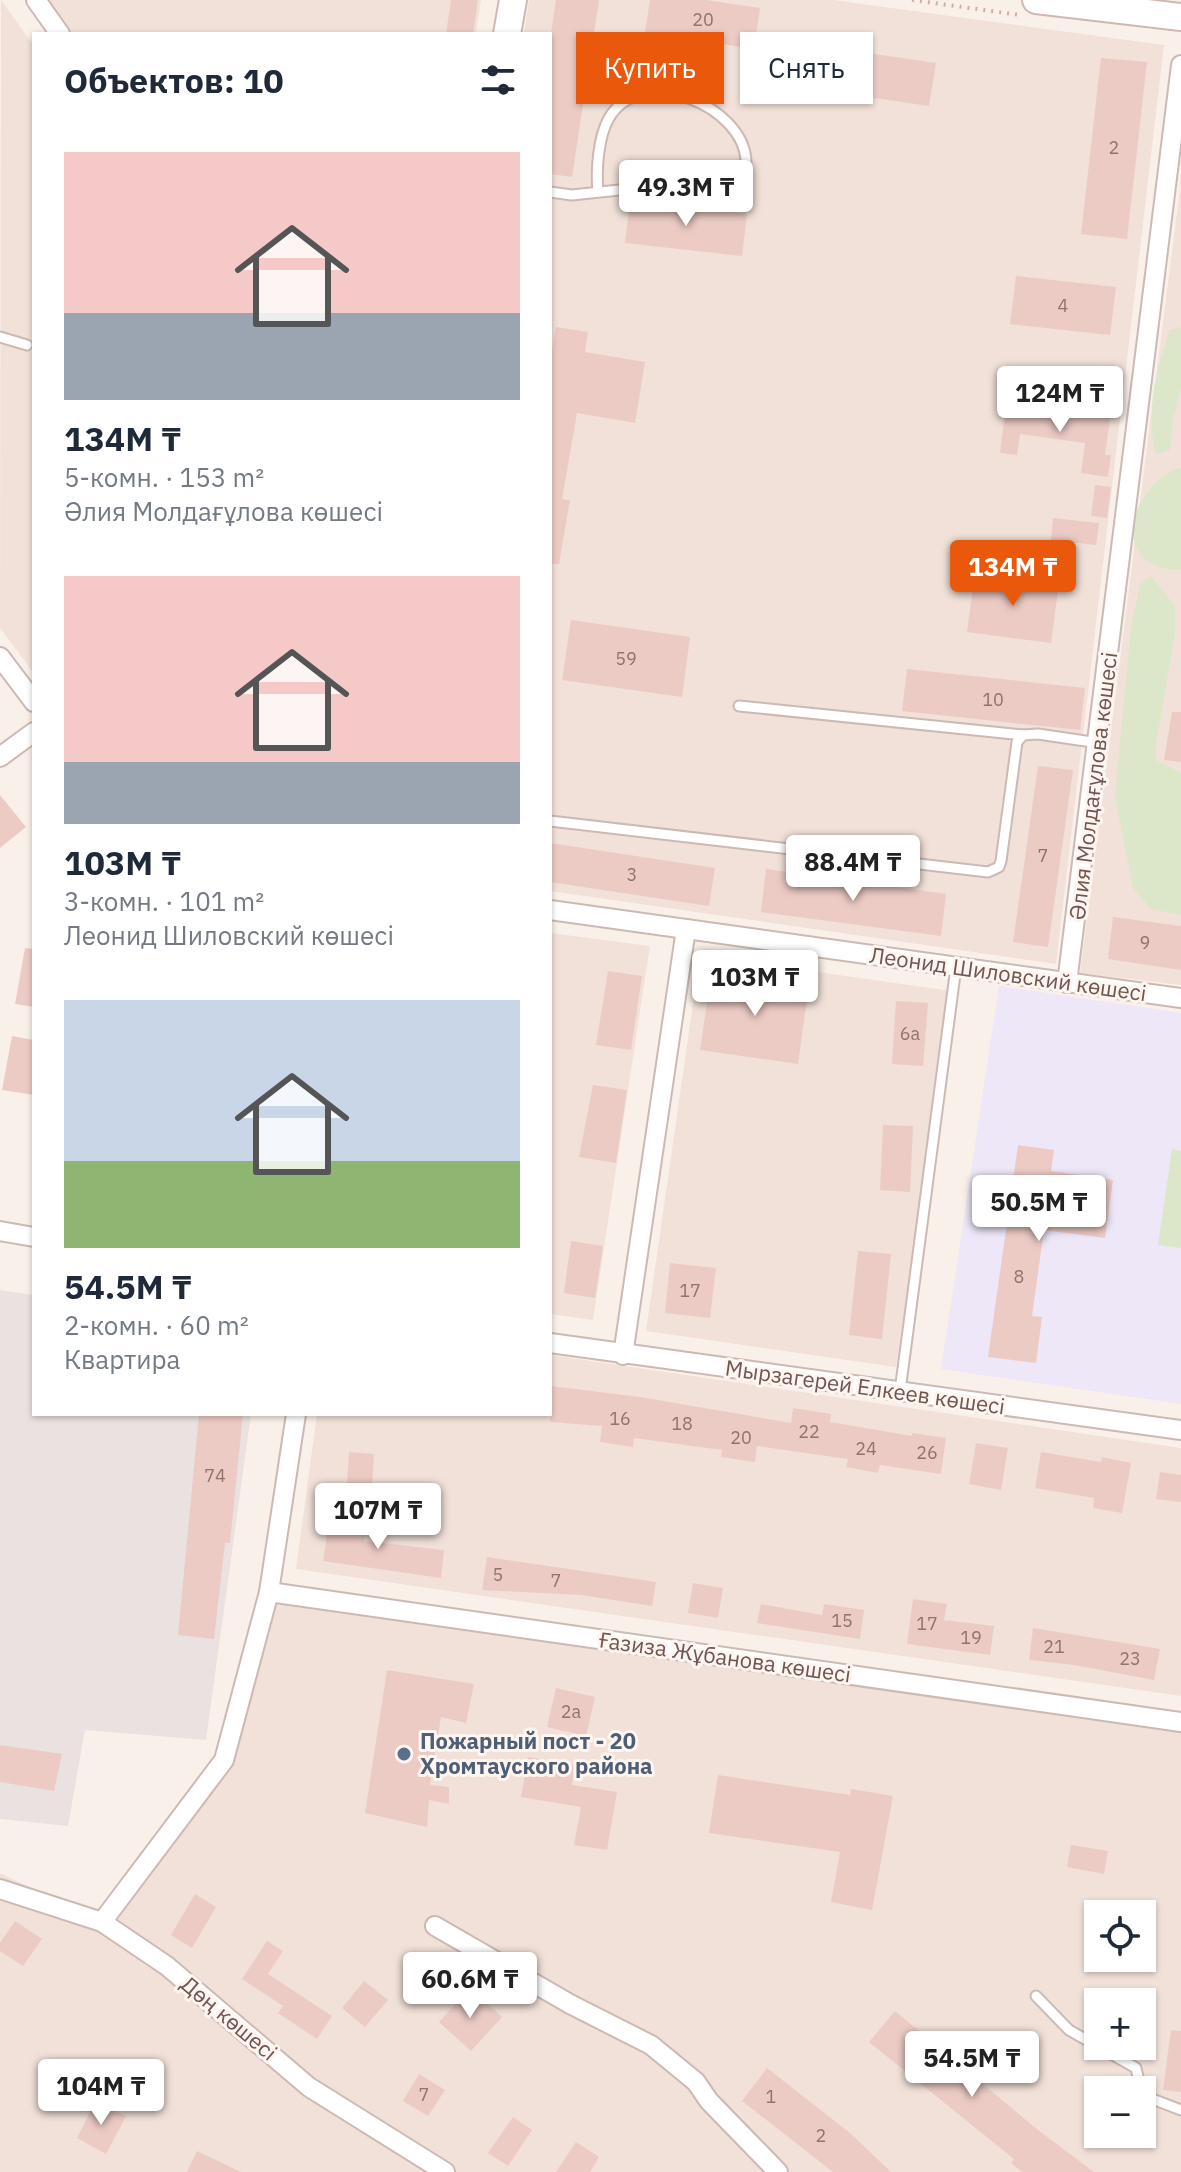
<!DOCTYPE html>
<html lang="ru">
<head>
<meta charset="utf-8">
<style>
  body { margin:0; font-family:"IBM Plex Sans",sans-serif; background:#f2f2f3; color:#1f2937; height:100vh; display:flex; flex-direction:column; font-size:30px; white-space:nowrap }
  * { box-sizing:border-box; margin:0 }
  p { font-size:26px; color:#747a83 }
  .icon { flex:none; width:44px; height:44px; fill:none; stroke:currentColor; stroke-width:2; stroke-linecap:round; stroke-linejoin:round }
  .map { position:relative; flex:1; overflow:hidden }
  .side { position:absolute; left:32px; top:32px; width:520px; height:1384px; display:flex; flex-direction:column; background:#fff; border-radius:0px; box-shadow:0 2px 6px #0004 }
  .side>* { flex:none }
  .hud { position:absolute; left:576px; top:32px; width:484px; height:72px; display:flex; gap:16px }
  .buttons { position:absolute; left:1084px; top:1900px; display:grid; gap:16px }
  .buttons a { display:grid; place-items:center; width:72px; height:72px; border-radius:0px; background:#fff; box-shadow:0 2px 6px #0004; font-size:40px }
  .price { position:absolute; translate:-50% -68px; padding:0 18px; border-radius:8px; background:#fff; color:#222; font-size:26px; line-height:52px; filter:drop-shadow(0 2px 4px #0008) }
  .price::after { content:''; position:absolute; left:50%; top:48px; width:24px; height:18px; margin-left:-12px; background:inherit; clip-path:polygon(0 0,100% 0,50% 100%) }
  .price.active { background:#ea580c; color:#fff }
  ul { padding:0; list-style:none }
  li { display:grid; align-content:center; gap:16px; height:424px; padding:0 32px }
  li span { display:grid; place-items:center; height:248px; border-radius:0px; color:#555 }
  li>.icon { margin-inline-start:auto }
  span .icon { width:144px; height:144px; fill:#fffc; stroke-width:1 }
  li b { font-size:34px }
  h2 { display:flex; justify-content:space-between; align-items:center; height:96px; padding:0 32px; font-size:34px }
  .tag { padding:0 28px; border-radius:0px; background:#fff; box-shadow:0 2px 6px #0004; font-size:28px; line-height:72px }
  .tag.active { background:#ea580c; color:#fff }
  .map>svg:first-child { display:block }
</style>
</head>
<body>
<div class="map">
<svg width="1181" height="2172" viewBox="0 0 1181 2172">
  <rect width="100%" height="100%" fill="#faf0ea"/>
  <!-- residential -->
  <g fill="#f1e1d9" fill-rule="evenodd">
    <path d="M1 0 34 46V673L0 628Z"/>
    <path d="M49 0H481L476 34H70Z"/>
    <path d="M529 0H833L1164 45 1056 964 550 891V34H524Z"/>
    <path d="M1181 181V985L1080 973Z"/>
    <path d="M550 933 650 946 593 1320 550 1314Z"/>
    <path d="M700 955 951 991 896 1367 646 1331Z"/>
    <path d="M550 1355 1181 1448V1696L296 1569 317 1414H550Z"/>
    <path d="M269 1592 1181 1722V2172H0V1873L102 1922 224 1760ZM1098 1914H1142V1958H1098ZM1098 2002H1142V2046H1098ZM1098 2090H1142V2134H1098Z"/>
  </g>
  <!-- industrial -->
  <path fill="#eae2e0" d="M0 1290 34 1295V1414H251L206 1740 85 1730 68 1826 0 1819Z"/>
  <!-- education -->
  <path fill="#ede7f7" d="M999 986 1181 1013V1404L941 1369Z"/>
  <!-- green -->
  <g fill="#dce7ca">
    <path d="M1181 327V389L1173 418 1170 450 1156 454C1145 411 1156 371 1170 330Z"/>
    <path d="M1181 467V570C1106 568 1129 486 1181 467Z"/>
    <path d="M1151 576 1175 606V633L1156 743V760L1181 773V915L1151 909 1133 888 1115 796 1131 627 1140 584Z"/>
    <path d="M1172 1149 1181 1151V1248L1158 1245Z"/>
  </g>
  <!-- building -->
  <g fill="#edcbc5">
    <path d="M451 0H478L473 34H446Z"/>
    <path d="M556 0H599L572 177 550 174V39Z"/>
    <path d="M650 0H706L760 8 754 49 645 32Z"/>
    <path d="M813 45 936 63 929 106 807 88Z"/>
    <path d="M1101 58 1147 62 1127 239 1081 234Z"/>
    <path d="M630 200 747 214 742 256 625 243Z"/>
    <path d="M1016 276 1116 287 1110 335 1010 324Z"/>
    <path d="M556 327 588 332 585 352 645 362 635 423 577 413 562 499 570 500 559 564H550V362Z"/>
    <path d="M1006 405 1110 418 1105 455H1111L1108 477 1081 473 1085 443 1020 434 1017 455 1000 453Z"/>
    <path d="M1095 485 1111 487 1107 518 1091 516Z"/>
    <path d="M1053 518 1099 523 1096 545 1051 540Z"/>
    <path d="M975 573 1059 583 1051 643 967 632Z"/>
    <path d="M571 620 690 637 682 697 562 680Z"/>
    <path d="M907 669 1085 688 1080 730 902 711Z"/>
    <path d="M1172 712H1181V762L1164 760Z"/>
    <path d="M1038 766 1073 770 1048 947 1013 942Z"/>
    <path d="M0 795 26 827 0 848Z"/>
    <path d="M550 843 715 868 709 906 550 882Z"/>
    <path d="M766 869 946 894 941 936 761 912Z"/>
    <path d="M1113 917 1181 926V970L1108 959Z"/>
    <path d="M25 948 34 949V1007L15 1004Z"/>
    <path d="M608 971 642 976 631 1050 596 1045Z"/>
    <path d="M712 971 809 985 798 1064 700 1050Z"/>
    <path d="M896 1001 928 1003 923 1066 892 1064Z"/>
    <path d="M12 1036 34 1040V1095L2 1090Z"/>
    <path d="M593 1085 627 1090 616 1163 579 1157Z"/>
    <path d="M883 1125 913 1126 910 1192 880 1190Z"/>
    <path d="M1018 1145 1054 1150 1051 1171 1113 1180 1105 1238 1044 1230 1032 1316 1042 1317 1036 1363 988 1357Z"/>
    <path d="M571 1241 603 1246 595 1298 564 1293Z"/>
    <path d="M858 1251 891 1254 882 1339 849 1335Z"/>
    <path d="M670 1263 716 1268 710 1318 665 1313Z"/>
    <path d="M550 1386 640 1397 791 1423 793 1408 831 1414 830 1422 912 1436V1433L946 1438 941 1474 880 1465 878 1473 846 1467 848 1459 757 1446 755 1462 721 1457 722 1450 634 1438 633 1447 600 1442 602 1426 550 1422Z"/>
    <path d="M199 1414H243L230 1543H225L214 1639 178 1635Z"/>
    <path d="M976 1443 1008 1448 1001 1490 969 1484Z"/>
    <path d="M349 1452 374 1454 372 1487 347 1486Z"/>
    <path d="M1041 1452 1101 1462 1102 1457 1131 1463 1122 1513 1093 1508 1094 1498 1035 1488Z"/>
    <path d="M1160 1472 1181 1475V1502L1156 1499Z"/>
    <path d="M330 1517 367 1522 364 1541 444 1550 441 1578 323 1561Z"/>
    <path d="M487 1557 656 1582 652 1606 581 1595 482 1590Z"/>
    <path d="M693 1583 723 1588 718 1618 688 1613Z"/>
    <path d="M913 1599 947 1604 944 1620 994 1626 990 1655 907 1644Z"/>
    <path d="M761 1604 822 1615 824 1604 864 1610 860 1639 757 1623Z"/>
    <path d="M1033 1628 1160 1649 1154 1680 1074 1665 1029 1660Z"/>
    <path d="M387 1670 474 1684 466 1723 441 1717 430 1785 449 1787V1804L429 1800 427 1827 365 1813Z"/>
    <path d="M556 1688 595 1697 586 1736 547 1727Z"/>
    <path d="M0 1745 62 1754 54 1791 0 1782Z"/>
    <path d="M528 1757 576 1765 572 1785 617 1792 607 1850 574 1845 581 1807 521 1797Z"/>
    <path d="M718 1775 850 1795 851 1789 893 1796 872 1910 831 1902 840 1852 709 1833Z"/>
    <path d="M1071 1845 1108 1851 1104 1874 1067 1867Z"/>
    <path d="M195 1894 216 1907 192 1948 171 1935Z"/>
    <path d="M15 1921 42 1939 23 1966 0 1951V1943Z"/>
    <path d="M267 1941 283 1951 268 1974 332 2016 317 2039 278 2013 283 2006 242 1979Z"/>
    <path d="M364 1981 388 2000 365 2027 342 2008Z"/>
    <path d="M470 1988 502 2017 471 2051 439 2022Z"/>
    <path d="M895 2011 1038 2130 1094 2172H1022L1011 2163 1014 2159 869 2042Z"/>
    <path d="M1171 2030 1181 2031V2092L1163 2090Z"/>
    <path d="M767 2068 850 2133 891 2172H833L742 2101Z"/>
    <path d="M419 2074 445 2090 428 2116 403 2101Z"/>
    <path d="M96 2101 126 2116 106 2154 77 2138Z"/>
    <path d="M513 2117 532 2130 508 2166 488 2153Z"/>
    <path d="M576 2142 599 2157 590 2172H556Z"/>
    <path d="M197 2151 241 2172H187Z"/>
  </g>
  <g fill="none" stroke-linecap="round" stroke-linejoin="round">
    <!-- lane casing -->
    <g stroke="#cdb9b4" stroke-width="13">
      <g id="lane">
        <path d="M550 192 572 195 638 188 722 197C733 188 747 177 746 162 745 106 641 63 609 118 598 137 596 171 598 192"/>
        <path d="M0 337 27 345"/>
        <path d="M739 706 1023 735"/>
        <path d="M550 821 988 872 999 867 1001 861 1017 742 1023 735 1038 734 1099 743"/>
        <path d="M900 1391 956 967"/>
        <path d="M1036 1996 1069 2030 1136 2068 1141 2090"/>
        <path d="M1142 2095 1181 2110"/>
      </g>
    </g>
    <!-- street casing -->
    <g stroke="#cdb9b4" stroke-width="22">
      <g id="street">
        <path d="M36 0 60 34"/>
        <path d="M0 657 34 702"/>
        <path d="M0 757 34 732"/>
        <path d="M550 910 1181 998"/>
        <path d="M1067 983 1181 65"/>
        <path d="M0 1231 34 1237"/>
        <path d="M550 1343 1181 1430"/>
        <path d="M623 1355 686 929"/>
        <path d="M269 1592 1181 1722"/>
        <path d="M0 1889 102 1922 167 1966 309 2087 445 2172"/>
        <path d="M102 1922 224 1760 269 1592 296 1414"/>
        <path d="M435 1926 570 2004 651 2045 696 2082 709 2101 778 2172"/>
      </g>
    </g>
    <!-- secondary casing -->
    <g stroke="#d0b8b2" stroke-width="30">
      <g id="secondary">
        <path d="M1036 0 1181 17"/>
        <path d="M507 34 513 0"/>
      </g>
    </g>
    <!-- path -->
    <path stroke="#d2aea8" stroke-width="4" stroke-dasharray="2 6" stroke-linecap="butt" d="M912 0 1020 15"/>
    <!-- lane -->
    <use href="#lane" stroke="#fff" stroke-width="9"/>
    <!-- street -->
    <use href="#street" stroke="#fff" stroke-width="18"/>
    <!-- secondary -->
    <use href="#secondary" stroke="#fff" stroke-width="26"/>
  </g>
  <!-- markers -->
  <circle fill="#5c6f8a" stroke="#fdf5f0" stroke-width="3" cx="404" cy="1754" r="8"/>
  <g text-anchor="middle" stroke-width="6" stroke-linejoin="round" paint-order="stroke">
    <!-- number labels -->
    <g font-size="18" fill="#91726d">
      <text x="703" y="26">20</text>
      <text x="1114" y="154">2</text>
      <text x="1063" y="312">4</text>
      <text x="626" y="665">59</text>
      <text x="993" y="706">10</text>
      <text x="1043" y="862">7</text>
      <text x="632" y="881">3</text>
      <text x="1145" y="949">9</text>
      <text x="910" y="1040">6а</text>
      <text x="1019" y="1283">8</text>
      <text x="690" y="1297">17</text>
      <text x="620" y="1425">16</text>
      <text x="682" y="1430">18</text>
      <text x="809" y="1438">22</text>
      <text x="741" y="1444">20</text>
      <text x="866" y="1455">24</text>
      <text x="927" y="1459">26</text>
      <text x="215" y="1482">74</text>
      <text x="498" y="1581">5</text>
      <text x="556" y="1587">7</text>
      <text x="842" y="1627">15</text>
      <text x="927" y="1630">17</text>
      <text x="971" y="1644">19</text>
      <text x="1054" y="1653">21</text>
      <text x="1130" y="1665">23</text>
      <text x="571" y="1718">2а</text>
      <text x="424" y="2101">7</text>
      <text x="771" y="2103">1</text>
      <text x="821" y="2142">2</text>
    </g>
    <!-- street labels -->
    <g font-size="22" fill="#725450" stroke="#fdf5f0">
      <text transform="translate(1093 786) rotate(-83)" y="8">Әлия Молдағұлова көшесі</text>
      <text transform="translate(1008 974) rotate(8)" y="8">Леонид Шиловский көшесі</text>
      <text transform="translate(865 1387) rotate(8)" y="8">Мырзагерей Елкеев көшесі</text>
      <text transform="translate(725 1657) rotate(8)" y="8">Ғазиза Жұбанова көшесі</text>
      <text transform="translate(229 2018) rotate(40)" y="8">Дөң көшесі</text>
    </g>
    <!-- service labels -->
    <g font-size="22" font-weight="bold" fill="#4e5e75" stroke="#fdf5f0" text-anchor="start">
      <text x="420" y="1749">Пожарный пост - 20<tspan x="420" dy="25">Хромтауского района</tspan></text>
    </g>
  </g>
</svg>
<div class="buttons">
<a><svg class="icon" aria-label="locate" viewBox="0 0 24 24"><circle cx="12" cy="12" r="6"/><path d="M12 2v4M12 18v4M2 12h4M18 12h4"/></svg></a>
<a>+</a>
<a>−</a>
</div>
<b class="price" style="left:686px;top:228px">49.3M ₸</b>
<b class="price" style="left:1060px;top:434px">124M ₸</b>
<b class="price active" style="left:1013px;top:608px">134M ₸</b>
<b class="price" style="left:853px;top:903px">88.4M ₸</b>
<b class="price" style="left:755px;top:1018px">103M ₸</b>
<b class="price" style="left:1039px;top:1243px">50.5M ₸</b>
<b class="price" style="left:378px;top:1551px">107M ₸</b>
<b class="price" style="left:470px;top:2020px">60.6M ₸</b>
<b class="price" style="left:972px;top:2099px">54.5M ₸</b>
<b class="price" style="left:101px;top:2127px">104M ₸</b>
<div class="hud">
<a class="tag active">Купить</a>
<a class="tag">Снять</a>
</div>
<section class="side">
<h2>Объектов: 10<svg class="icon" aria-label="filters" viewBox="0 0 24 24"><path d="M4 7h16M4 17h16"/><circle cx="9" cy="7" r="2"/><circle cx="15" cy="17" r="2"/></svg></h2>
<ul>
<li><span style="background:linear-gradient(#f6c9c9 65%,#9aa5b1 0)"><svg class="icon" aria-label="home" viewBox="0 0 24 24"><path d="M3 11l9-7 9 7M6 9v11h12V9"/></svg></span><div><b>134M ₸</b><p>5-комн. · 153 m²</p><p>Әлия Молдағұлова көшесі</p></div></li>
<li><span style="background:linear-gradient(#f6c9c9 75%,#9aa5b1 0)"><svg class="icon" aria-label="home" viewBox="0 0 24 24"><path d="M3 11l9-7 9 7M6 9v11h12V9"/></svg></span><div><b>103M ₸</b><p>3-комн. · 101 m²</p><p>Леонид Шиловский көшесі</p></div></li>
<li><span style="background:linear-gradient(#c9d6e8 65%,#8fb573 0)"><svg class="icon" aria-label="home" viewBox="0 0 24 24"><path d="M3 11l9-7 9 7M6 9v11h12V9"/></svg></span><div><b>54.5M ₸</b><p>2-комн. · 60 m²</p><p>Квартира</p></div></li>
</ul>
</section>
</div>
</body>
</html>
